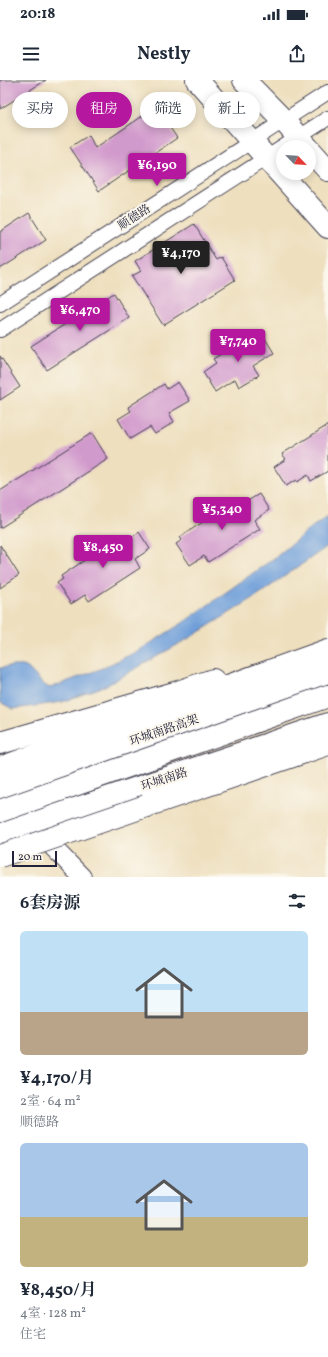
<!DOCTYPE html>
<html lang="zh">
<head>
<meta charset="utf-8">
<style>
  body { margin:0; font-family:Vollkorn,"Noto Serif SC",serif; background:#f2f2f3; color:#1f2937; height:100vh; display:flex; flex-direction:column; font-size:15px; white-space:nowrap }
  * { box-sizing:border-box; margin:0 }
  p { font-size:13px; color:#747a83 }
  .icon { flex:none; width:22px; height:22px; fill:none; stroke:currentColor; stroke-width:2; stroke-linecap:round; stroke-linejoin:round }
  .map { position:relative; height:797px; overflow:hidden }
  .side { display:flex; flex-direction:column; background:#fff; flex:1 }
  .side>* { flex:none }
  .hud { position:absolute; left:12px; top:12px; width:304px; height:36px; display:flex; gap:8px }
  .needle { width:26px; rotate:115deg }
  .fabs { position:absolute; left:276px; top:60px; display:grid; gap:8px }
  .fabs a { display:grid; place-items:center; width:40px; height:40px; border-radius:50%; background:#fff; box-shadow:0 2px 10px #0003; font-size:20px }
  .scale { position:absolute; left:12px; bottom:10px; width:45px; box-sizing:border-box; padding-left:4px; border:2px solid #22223b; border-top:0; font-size:11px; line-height:14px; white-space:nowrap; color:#22223b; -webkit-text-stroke:3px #fbf7ec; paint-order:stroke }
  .price { position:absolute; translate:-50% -34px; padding:0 9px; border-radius:4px; background:#b5179e; color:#fff; font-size:13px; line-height:26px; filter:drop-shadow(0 1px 2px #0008) }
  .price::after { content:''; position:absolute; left:50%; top:24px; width:12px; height:9px; margin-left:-6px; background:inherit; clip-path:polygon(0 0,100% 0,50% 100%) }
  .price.current { background:#222; color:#fff }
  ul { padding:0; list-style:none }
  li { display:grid; align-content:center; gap:8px; height:212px; padding:0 20px }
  li span { display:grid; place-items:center; height:124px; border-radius:6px; color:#555 }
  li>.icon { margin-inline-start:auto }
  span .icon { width:72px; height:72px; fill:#fffc; stroke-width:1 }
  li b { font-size:17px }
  h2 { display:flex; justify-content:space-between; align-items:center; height:48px; padding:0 20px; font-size:17px }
  .tag { padding:0 14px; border-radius:18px; background:#fff; box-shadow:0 2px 10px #0003; font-size:14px; line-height:36px }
  .tag.current { background:#b5179e; color:#fff }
  .status { display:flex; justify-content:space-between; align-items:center; height:28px; padding:0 20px; background:#fff; direction:ltr }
  .status svg { height:11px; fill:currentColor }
  header { display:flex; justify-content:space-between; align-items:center; height:52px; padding:0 20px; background:#fff; font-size:18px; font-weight:700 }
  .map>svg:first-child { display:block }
</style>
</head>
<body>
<div class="status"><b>20:18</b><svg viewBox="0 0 49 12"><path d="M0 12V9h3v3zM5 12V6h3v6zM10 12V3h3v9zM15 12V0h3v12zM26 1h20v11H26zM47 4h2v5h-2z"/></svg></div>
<header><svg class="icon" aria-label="menu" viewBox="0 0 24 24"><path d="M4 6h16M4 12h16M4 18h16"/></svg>Nestly<svg class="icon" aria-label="share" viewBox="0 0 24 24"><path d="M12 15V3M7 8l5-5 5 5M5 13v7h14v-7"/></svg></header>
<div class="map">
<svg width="328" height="797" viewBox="0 0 328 797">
  <rect width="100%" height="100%" fill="#fbf7ec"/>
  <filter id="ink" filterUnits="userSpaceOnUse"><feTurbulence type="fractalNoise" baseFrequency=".025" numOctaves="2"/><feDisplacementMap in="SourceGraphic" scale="8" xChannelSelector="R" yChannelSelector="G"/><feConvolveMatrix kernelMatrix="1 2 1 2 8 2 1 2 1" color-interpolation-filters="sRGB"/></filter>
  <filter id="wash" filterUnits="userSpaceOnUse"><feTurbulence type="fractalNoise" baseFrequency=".012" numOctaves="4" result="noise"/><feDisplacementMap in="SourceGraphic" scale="16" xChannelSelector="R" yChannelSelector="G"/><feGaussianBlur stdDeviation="0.9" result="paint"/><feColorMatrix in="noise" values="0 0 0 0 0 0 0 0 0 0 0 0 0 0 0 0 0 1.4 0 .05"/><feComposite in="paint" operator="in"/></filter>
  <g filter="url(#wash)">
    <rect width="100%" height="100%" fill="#eedfbe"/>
    <!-- water -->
    <path fill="#709fd9" stroke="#49608a" d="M328 436V466L255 517 191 557 107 605 62 622 13 629 0 622V588C7 587 16 585 23 586 31 587 39 604 50 608L100 589 138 571 184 542 277 476 312 447Z"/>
    <g id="blocks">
      <!-- building -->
      <g fill="#d19acc">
        <path d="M0 0H46L0 29Z"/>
        <path d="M156 27 177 58 99 111 70 67 89 55 95 68Z"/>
        <path d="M29 133 46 160 0 189V152Z"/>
        <path d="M194 144 216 180 221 177 235 200 163 245 132 196 141 191 135 181Z"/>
        <path d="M114 213 129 238 47 290 31 266Z"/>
        <path d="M263 255 274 273 253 286 259 295 239 307 235 299 215 312 203 292 216 283 213 279 248 257 252 262Z"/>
        <path d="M0 276 20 307 0 320Z"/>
        <path d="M178 302 190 321 169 333 174 342 155 354 150 347 130 359 118 339 131 331 128 327 164 304 167 309Z"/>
        <path d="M328 345V391L311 401 308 395 297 402 296 400 286 406 274 387 286 379 282 374Z"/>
        <path d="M92 353 108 379 0 448V411Z"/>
        <path d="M259 414 269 430 254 440 260 449 208 482 204 476 190 485 176 464 182 460 180 457 232 423 235 427 245 420 246 422Z"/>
        <path d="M139 452 150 469 135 479 140 488 89 521 85 515 71 524 57 503 63 499 61 496 113 461 115 465 125 459 127 461Z"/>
        <path d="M0 465 19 495 0 508Z"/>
      </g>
    </g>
  </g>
  <g filter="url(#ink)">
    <use href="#blocks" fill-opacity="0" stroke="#413e4f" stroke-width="1"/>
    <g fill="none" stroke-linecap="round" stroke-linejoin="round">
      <!-- minor casing -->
      <g stroke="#413e4f" stroke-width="16">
        <g id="minor">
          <path d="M0 224 328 12"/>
          <path d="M0 250 328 38"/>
        </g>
      </g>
      <!-- tertiary casing -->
      <g stroke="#413e4f" stroke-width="20">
        <path id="tertiary" d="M38 752 82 797"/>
      </g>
      <!-- primary casing -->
      <g stroke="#413e4f" stroke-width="24">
        <g id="primary">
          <path d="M197 0 328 147"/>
          <path d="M244 0 283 40 307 67"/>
          <path d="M309 69 328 90"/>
          <path d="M0 663 178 612 213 600"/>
          <path d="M0 755 30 744 328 644"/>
        </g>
      </g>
      <!-- trunk casing -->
      <g stroke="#413e4f" stroke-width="24">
        <g id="trunk">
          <path d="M0 688 328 570"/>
          <path d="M0 708 328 592"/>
          <path d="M146 726 328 664"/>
        </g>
      </g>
      <!-- minor -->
      <use href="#minor" stroke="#fff" stroke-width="14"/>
      <!-- tertiary -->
      <use href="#tertiary" stroke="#fff" stroke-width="18"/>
      <!-- primary -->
      <use href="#primary" stroke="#fff" stroke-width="22"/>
      <!-- trunk -->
      <use href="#trunk" stroke="#fff" stroke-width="22"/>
      <!-- trunk-bridge casing -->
      <g stroke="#413e4f" stroke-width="24" stroke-linecap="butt">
        <g id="trunk-bridge">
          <path d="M0 731 328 616"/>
          <path d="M0 776 146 726"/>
        </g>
      </g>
      <!-- trunk-bridge -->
      <use href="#trunk-bridge" stroke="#fff" stroke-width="22"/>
    </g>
  </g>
  <g text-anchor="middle" stroke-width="4" stroke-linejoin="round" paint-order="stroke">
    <!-- street labels -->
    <g font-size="12" fill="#22223b" stroke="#fbf7ec">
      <text transform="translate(134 137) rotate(-33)" y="4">顺德路</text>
      <text transform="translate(164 650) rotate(-19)" y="4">环城南路高架</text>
      <text transform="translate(164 699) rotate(-18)" y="4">环城南路</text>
    </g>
  </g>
</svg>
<div class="fabs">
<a><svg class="needle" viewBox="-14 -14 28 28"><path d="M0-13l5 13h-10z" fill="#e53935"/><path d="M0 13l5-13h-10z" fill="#747a83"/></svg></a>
</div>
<div class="scale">20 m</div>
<b class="price" style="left:157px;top:107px">¥6,190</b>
<b class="price current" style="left:181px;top:195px">¥4,170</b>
<b class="price" style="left:80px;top:252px">¥6,470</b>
<b class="price" style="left:238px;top:283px">¥7,740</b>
<b class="price" style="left:222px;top:451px">¥5,340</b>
<b class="price" style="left:103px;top:489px">¥8,450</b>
<div class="hud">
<a class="tag">买房</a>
<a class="tag current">租房</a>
<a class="tag">筛选</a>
<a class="tag">新上</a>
</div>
</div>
<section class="side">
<h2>6套房源<svg class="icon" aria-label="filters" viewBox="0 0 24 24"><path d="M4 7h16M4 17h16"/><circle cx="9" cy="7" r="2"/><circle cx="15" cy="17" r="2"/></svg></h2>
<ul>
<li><span style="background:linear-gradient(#bfe0f5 65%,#b9a48a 0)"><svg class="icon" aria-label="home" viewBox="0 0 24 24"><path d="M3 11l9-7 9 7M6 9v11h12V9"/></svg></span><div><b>¥4,170/月</b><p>2室 · 64 m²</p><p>顺德路</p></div></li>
<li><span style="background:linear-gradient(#a9c7e8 60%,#c2b280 0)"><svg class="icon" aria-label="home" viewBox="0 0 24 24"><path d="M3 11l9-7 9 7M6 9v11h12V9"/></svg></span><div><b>¥8,450/月</b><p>4室 · 128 m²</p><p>住宅</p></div></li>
</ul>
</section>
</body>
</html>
